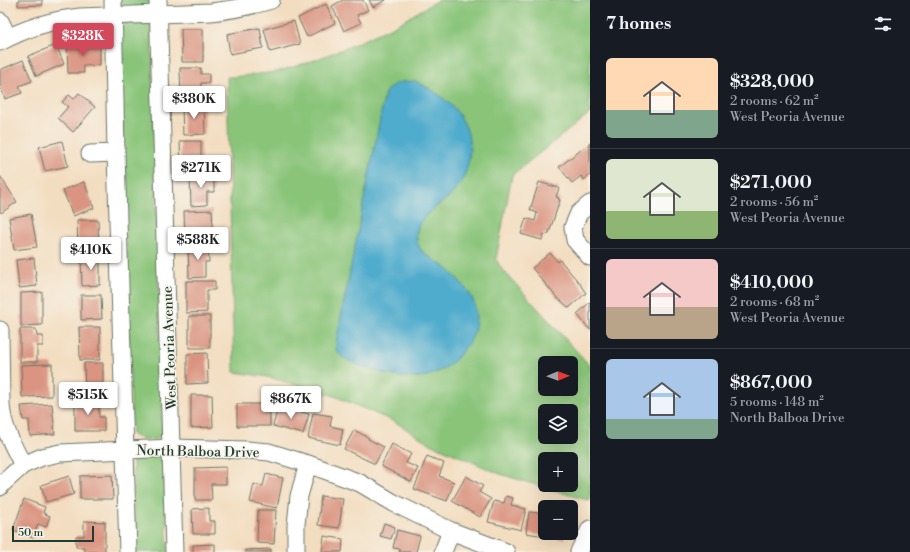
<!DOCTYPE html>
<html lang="en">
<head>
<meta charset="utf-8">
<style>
  body { margin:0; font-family:"Libre Bodoni",serif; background:#242831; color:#f1f3f6; height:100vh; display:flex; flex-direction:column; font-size:15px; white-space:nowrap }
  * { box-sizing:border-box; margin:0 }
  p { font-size:13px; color:#9ea1a6 }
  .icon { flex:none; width:22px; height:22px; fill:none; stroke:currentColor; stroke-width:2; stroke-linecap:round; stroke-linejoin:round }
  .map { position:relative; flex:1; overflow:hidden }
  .side { display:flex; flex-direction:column; background:#171b24; width:320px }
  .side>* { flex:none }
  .needle { width:26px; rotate:89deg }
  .buttons { position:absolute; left:538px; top:356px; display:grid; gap:8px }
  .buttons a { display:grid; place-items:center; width:40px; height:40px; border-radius:6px; background:#171b24; box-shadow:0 4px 16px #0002; font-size:20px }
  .scale { position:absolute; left:12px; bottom:10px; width:82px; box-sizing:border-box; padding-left:4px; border:2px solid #1f3d34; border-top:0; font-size:11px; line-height:14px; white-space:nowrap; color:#1f3d34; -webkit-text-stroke:3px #f7f3e8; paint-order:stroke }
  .price { position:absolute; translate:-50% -34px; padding:0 9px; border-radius:4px; background:#fff; color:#222; font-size:13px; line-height:26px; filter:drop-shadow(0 1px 2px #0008) }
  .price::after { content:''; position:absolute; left:50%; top:24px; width:12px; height:9px; margin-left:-6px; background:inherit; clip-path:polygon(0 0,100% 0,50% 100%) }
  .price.active { background:#d1495b; color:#fff }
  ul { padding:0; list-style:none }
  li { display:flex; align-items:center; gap:12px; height:100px; padding:0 16px }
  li+li { border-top:1px solid #363941 }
  li span { display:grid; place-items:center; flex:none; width:112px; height:80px; border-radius:6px; color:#555 }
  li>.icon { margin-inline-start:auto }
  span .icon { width:48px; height:48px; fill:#fffc; stroke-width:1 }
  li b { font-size:17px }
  h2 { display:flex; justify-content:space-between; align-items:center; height:48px; padding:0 16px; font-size:17px }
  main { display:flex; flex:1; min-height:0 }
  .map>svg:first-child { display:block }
</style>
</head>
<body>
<main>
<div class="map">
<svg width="590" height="552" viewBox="0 0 590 552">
  <rect width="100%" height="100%" fill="#f7f3e8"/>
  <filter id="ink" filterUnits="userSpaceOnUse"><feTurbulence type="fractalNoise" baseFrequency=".025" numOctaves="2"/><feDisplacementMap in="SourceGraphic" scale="8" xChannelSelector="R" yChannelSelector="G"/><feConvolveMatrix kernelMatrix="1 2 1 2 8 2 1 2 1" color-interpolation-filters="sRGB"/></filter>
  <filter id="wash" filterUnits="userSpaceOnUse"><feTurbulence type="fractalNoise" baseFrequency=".012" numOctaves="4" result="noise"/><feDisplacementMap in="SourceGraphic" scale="16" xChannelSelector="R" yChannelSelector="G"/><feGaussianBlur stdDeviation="0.9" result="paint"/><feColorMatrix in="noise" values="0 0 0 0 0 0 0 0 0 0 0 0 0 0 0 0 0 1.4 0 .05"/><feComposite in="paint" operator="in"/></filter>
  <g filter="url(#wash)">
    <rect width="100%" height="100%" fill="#f3ddc0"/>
    <!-- green -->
    <g fill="#89c479" stroke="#548056" fill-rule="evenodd">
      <path d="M119 0H152L151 3 147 7H127L120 4Z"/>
      <path d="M438 0H590V113L512 175 496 259 501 268 590 366V501L500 474 431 444 395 422 332 395 268 377 234 372 227 77H233L276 72 309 62 348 47 396 25ZM545 363H571V389H545ZM545 411H571V437H545ZM545 459H571V485H545Z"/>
      <path d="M126 23H149L151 24 163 433C162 436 161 437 158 438 152 441 137 439 132 434L120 29 123 24Z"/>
      <path d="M157 457H161L163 460 168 552H134L133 461 137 458Z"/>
    </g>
    <!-- water -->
    <path fill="#4faccd" stroke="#377480" d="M415 81C447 96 475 120 469 159 467 171 463 181 455 191 444 204 419 214 417 232 414 253 432 257 445 267 452 273 467 288 471 296 476 304 477 320 475 328 473 337 469 343 464 349 440 383 409 382 372 370 363 367 350 362 342 357 340 355 338 352 336 350V342L385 93C394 81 401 82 415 81Z"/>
    <g id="blocks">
      <!-- building -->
      <g fill="#da9481">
        <path d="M18 0H42L43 5 18 6Z"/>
        <path d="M343 0H363L368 10 357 15 361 23 344 31 332 6Z"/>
        <path d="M369 0H386L373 7Z"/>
        <path d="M326 4 335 23 307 37 298 18Z"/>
        <path d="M294 21 300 44 270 52 264 29Z"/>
        <path d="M260 28 263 48 230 54 227 34Z"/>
        <path d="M181 29H203V62H182Z"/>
        <path d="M100 43V65L83 66 84 73H68L67 44Z"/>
        <path d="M56 45 64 64 36 76 28 56Z"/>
        <path d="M23 60 32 81 19 86 22 93 5 99 0 86V70Z"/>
        <path d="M180 68H201V74H209V83H201V102H181Z"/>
        <path d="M79 93 95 107 73 132 58 118 68 107 62 102 69 95 74 99Z"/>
        <path d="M204 106 205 134 183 135 182 107Z"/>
        <path d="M62 141 68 166 45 171 39 147Z"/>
        <path d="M180 141H201V171L181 172Z"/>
        <path d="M590 143V175L584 180 581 176 572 183 559 167Z"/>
        <path d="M0 176 17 202 1 213 0 211Z"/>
        <path d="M190 176H214V192H207V205L191 206Z"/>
        <path d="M84 182 94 208 73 216 63 190Z"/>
        <path d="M539 182 559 188 556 197 559 198 558 199 560 200 549 233H548L547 235 544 234 542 240 521 234 526 218 535 221 537 213 530 210Z"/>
        <path d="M212 210 213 228H206V243H185L184 211Z"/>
        <path d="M31 214 37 247 14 250 9 218Z"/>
        <path d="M77 220H98L99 252H78Z"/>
        <path d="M188 246H208L209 262H205V277L189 278Z"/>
        <path d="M550 253 558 262 560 260 581 285V286L586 293 569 308 559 299H558L532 268Z"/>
        <path d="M100 257V285L82 286 81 258Z"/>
        <path d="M34 258 37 286 19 288 16 260Z"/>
        <path d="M186 281H215V290H207V312L186 313Z"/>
        <path d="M42 292V325L21 326V293Z"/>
        <path d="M81 295H101L102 319 81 320Z"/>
        <path d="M590 302V330L577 314Z"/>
        <rect x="189" y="316" width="21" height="32"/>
        <path d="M79 327H100V360H80Z"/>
        <path d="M20 329H36L37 336H43V346H37V362H20Z"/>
        <path d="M207 353 208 383 187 384V354Z"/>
        <path d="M84 363H103V396H85Z"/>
        <path d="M52 364V396L22 397 21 365Z"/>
        <path d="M191 395H212L213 427 191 428Z"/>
        <path d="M75 400H99V417H104V431H75Z"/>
        <path d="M52 404 55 434 30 436 29 420H23L21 406Z"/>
        <rect x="237" y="404" width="33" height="22"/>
        <path d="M278 406 309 414 303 434 273 426Z"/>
        <path d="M313 413 332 416 330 426 343 429 340 445 308 438Z"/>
        <path d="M354 430 369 438 368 439 384 447 375 464 344 449Z"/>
        <path d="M392 444 411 454 406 463 418 468 411 482 381 466Z"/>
        <path d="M427 456 444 463 439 476 454 482 447 501 414 489Z"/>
        <path d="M226 467V484H211L212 500H195V468Z"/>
        <path d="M266 474 283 478 277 508 250 502 254 484 263 486Z"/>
        <path d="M112 475 113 499H80V476Z"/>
        <path d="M69 476 74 494 46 502 41 485Z"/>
        <path d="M466 476 483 486 479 492 491 499 480 517 452 501Z"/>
        <path d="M321 496 343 499 339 528 318 525Z"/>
        <path d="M506 496 513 498 511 505 526 509 521 530 488 522 494 501 504 503Z"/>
        <path d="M24 499 45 507 43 513 50 516 46 527 38 524 33 538 13 530Z"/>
        <path d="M209 508V521H215V534H193L192 509Z"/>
        <path d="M540 509H545V533H565L564 539 526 533 529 512 540 513Z"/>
        <path d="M258 510H276L274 544 257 543Z"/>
        <path d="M84 521 105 522V552H84V547H76V536H84Z"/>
        <path d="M384 523 395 527 391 539 380 536Z"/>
        <path d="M397 530 420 536 416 552H399L400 549 393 548Z"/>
        <path d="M324 536 343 539 342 552H322Z"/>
        <path d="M215 544V552H193V545Z"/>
        <path d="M271 549V552H245V550Z"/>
      </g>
    </g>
  </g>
  <g filter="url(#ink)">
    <use href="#blocks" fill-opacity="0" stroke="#697565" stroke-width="1"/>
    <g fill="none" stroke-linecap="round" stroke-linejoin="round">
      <!-- minor casing -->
      <g stroke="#697565" stroke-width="19">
        <g id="minor">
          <path d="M113 0 116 153 128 552"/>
          <path d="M158 0 174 552"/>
          <path d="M0 21 8 37"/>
          <path d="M0 42C26 28 51 20 80 17L211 12C231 10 251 6 271 0"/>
          <path d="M90 154 116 153"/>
          <path d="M590 204 579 213 573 227 575 240 590 257"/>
          <path d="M0 330 1 405C3 428 12 444 23 465"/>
          <path d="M0 487 1 485 23 465 42 457 60 453 172 448 247 450 269 452 308 464 360 483 394 503 451 531 506 552"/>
          <path d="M296 552V525L299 496 308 464"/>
          <path d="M443 552 451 531"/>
          <path d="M579 552 590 529"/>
        </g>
      </g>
      <!-- minor -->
      <use href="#minor" stroke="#fff" stroke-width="17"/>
    </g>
  </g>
  <g text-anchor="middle" stroke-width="3" stroke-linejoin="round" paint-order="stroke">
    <!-- street labels -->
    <g font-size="14" fill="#1f3d34" stroke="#f7f3e8">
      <text transform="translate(169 348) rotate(-92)" y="5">West Peoria Avenue</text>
      <text transform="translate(198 451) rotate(1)" y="5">North Balboa Drive</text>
    </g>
  </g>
</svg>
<div class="buttons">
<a><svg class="needle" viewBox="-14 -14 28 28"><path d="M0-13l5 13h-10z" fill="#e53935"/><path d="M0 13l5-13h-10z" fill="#9ea1a6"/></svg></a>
<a><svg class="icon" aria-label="layers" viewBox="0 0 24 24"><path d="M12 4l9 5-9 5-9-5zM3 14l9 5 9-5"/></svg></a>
<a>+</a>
<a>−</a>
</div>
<div class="scale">50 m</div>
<b class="price active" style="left:83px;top:57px">$328K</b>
<b class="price" style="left:194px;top:120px">$380K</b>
<b class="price" style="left:201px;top:189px">$271K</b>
<b class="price" style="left:198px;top:261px">$588K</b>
<b class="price" style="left:91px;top:271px">$410K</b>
<b class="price" style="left:88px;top:416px">$515K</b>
<b class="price" style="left:291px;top:420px">$867K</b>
</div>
<section class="side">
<h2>7 homes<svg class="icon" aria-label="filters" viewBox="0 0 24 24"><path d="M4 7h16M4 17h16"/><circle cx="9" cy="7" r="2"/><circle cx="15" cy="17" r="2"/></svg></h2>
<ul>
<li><span style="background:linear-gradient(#ffd9b3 65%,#7fa58c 0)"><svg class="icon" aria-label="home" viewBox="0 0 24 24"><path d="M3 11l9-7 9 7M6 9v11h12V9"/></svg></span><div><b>$328,000</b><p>2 rooms · 62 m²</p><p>West Peoria Avenue</p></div></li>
<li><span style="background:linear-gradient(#dfe7d0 65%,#8fb573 0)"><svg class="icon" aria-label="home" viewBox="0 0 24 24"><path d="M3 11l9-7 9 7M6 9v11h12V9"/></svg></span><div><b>$271,000</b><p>2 rooms · 56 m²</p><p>West Peoria Avenue</p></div></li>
<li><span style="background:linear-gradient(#f6c9c9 60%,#b9a48a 0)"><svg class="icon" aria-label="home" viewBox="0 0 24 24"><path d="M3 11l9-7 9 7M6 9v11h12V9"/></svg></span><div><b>$410,000</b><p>2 rooms · 68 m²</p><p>West Peoria Avenue</p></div></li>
<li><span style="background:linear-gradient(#a9c7e8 75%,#7fa58c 0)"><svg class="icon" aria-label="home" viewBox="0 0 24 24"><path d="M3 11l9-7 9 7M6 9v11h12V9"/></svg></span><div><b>$867,000</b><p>5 rooms · 148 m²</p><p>North Balboa Drive</p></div></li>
</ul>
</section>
</main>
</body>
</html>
